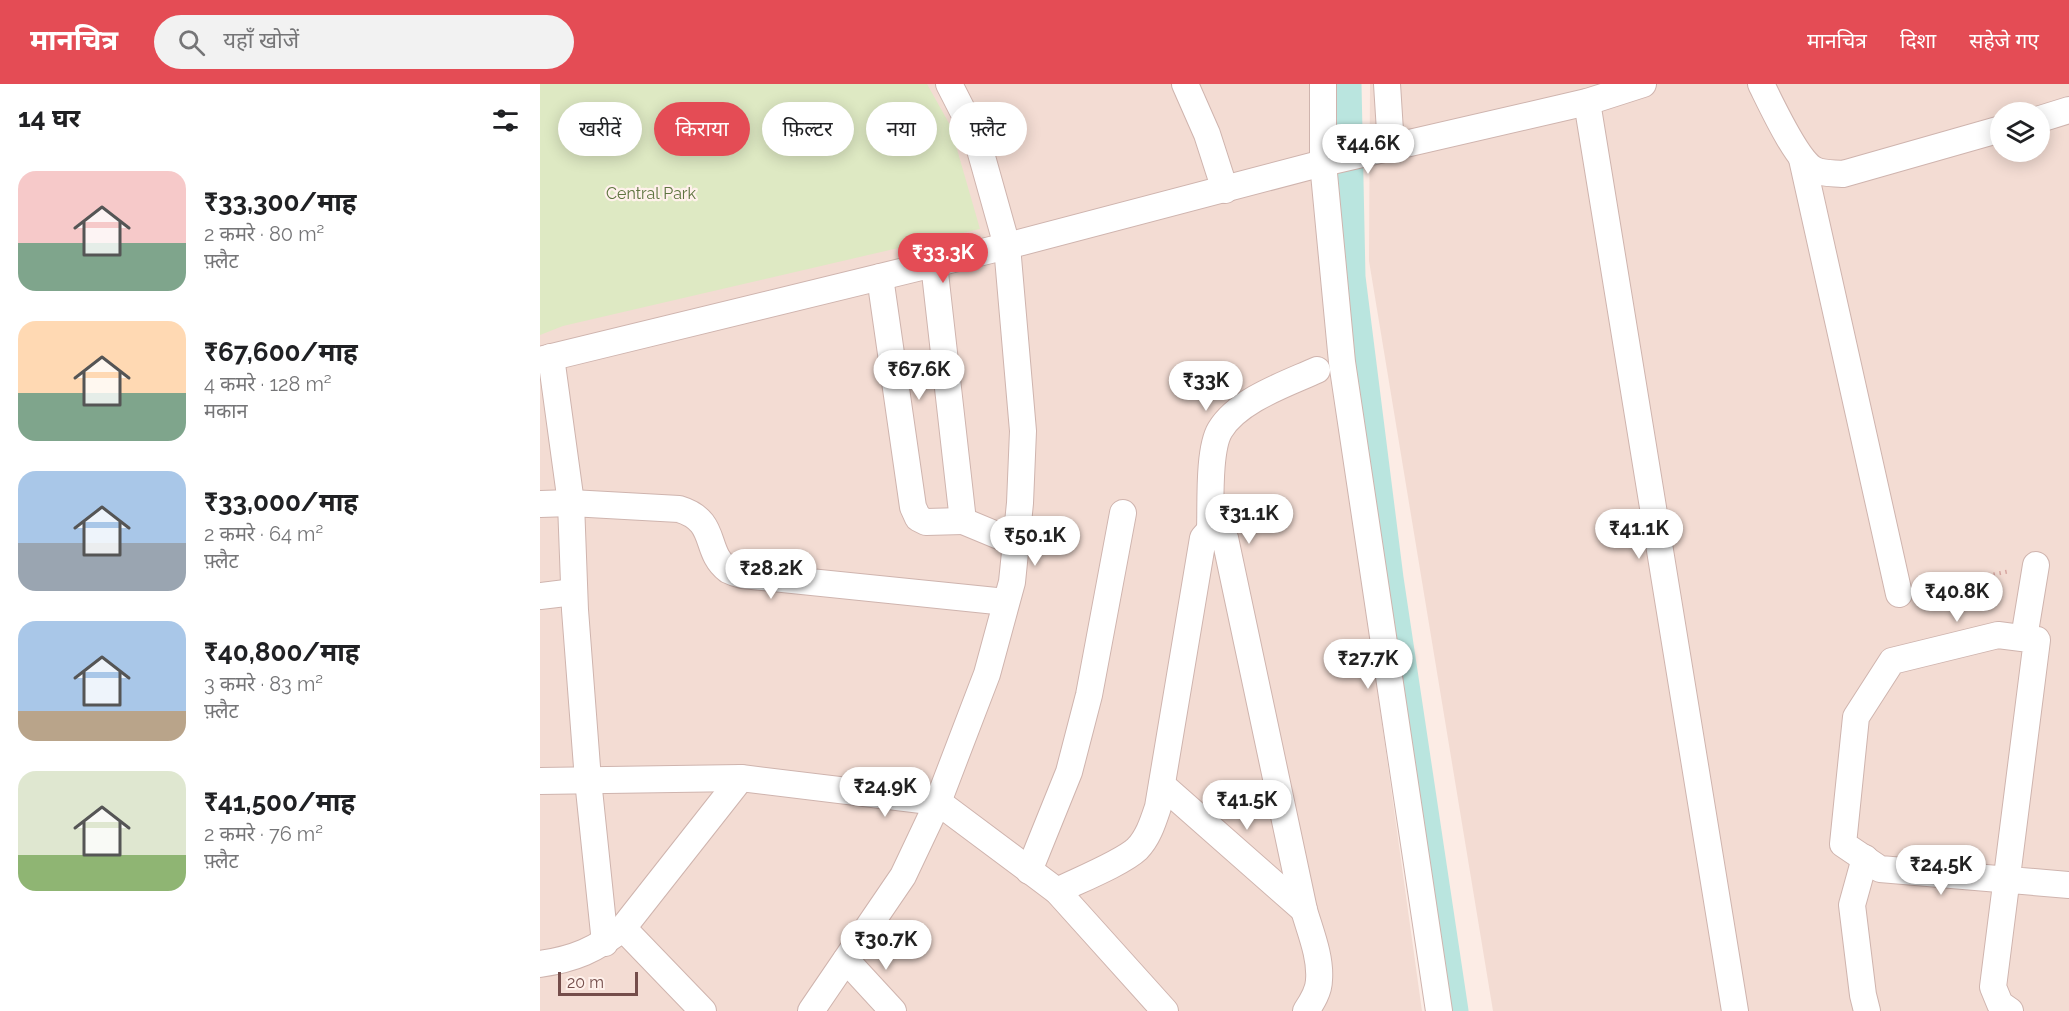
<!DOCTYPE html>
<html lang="hi">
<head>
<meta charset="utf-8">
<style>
  body { margin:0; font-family:Raleway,"Noto Sans Devanagari",sans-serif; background:#f2f2f2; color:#202124; height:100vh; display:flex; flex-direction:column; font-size:22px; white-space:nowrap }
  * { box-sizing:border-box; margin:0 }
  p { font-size:20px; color:#757577 }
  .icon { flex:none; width:33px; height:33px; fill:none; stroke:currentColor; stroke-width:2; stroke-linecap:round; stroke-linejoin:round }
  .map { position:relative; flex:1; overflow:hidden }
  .drawer { display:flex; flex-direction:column; background:#fff; width:540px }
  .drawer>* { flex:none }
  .guide { position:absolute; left:18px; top:18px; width:570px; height:54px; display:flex; gap:12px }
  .controls { position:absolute; left:1450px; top:18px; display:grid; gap:12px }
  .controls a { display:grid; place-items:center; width:60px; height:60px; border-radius:50%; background:#fff; box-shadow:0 3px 15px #0003; font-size:30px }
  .scale { position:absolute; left:18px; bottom:15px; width:80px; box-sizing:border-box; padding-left:6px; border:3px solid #744d4a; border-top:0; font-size:16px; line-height:21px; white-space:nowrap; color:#744d4a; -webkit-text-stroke:4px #fff1eb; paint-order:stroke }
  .price { position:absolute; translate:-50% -51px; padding:0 14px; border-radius:21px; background:#fff; color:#222; font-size:20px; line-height:39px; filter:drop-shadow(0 2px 3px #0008) }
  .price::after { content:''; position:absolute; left:50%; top:36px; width:18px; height:14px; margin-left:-9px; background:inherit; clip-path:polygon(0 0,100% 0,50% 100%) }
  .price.current { background:#e44c55; color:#fff }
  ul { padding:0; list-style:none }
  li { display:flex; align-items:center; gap:18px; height:150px; padding:0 18px }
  li span { display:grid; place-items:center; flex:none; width:168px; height:120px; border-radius:18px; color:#555 }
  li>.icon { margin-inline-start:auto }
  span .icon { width:72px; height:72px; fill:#fffc; stroke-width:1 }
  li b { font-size:26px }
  h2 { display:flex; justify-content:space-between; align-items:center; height:72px; padding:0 18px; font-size:26px }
  .pill { padding:0 21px; border-radius:27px; background:#fff; box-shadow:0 3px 15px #0003; font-size:21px; line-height:54px }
  .pill.current { background:#e44c55; color:#fff }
  header { display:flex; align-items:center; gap:36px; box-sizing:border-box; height:84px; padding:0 30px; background:#e44c55; color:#fff }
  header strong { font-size:28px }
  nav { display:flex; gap:33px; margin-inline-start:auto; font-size:21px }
  .search { width:420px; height:54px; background:#f2f2f2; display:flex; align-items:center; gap:15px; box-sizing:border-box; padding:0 21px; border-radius:33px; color:#757577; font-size:22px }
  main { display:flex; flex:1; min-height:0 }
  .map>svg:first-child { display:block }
</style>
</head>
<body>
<header>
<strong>मानचित्र</strong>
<div class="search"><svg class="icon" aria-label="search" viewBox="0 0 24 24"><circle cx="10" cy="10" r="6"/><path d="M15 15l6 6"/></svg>यहाँ खोजें</div>
<nav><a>मानचित्र</a><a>दिशा</a><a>सहेजे गए</a></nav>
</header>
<main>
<section class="drawer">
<h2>14 घर<svg class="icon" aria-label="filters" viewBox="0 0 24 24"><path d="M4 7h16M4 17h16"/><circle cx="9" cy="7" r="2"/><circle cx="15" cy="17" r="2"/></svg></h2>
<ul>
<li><span style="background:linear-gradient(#f6c9c9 60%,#7fa58c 0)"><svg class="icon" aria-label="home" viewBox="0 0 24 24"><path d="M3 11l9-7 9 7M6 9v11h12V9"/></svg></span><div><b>₹33,300/माह</b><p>2 कमरे · 80 m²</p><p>फ़्लैट</p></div></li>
<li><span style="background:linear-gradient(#ffd9b3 60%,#7fa58c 0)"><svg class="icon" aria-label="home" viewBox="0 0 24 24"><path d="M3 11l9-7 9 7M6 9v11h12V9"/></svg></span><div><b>₹67,600/माह</b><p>4 कमरे · 128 m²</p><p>मकान</p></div></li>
<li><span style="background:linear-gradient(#a9c7e8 60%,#9aa5b1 0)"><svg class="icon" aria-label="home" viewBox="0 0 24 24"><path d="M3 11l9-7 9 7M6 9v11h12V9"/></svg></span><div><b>₹33,000/माह</b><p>2 कमरे · 64 m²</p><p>फ़्लैट</p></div></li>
<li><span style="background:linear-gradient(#a9c7e8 75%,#b9a48a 0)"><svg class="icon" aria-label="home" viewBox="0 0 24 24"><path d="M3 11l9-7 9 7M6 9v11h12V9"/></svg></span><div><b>₹40,800/माह</b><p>3 कमरे · 83 m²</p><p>फ़्लैट</p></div></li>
<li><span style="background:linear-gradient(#dfe7d0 70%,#8fb573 0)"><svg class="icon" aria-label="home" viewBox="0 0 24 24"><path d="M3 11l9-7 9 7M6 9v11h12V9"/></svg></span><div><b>₹41,500/माह</b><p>2 कमरे · 76 m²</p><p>फ़्लैट</p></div></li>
</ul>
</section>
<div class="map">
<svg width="1529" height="927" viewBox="0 0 1529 927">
  <rect width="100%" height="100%" fill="#fcece5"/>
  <!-- residential -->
  <g fill="#f3dcd3" fill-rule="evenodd">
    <path d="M0 0H815L831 560 882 927H0Z"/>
    <path d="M830 0H1529V927H953L829 177ZM1461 28H1500V68H1461Z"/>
  </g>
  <!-- green -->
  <path fill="#dee9c3" d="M0 0H387L410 41 440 145 23 242 0 251Z"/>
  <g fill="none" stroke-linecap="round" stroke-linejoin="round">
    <!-- canal -->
    <path stroke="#bae5df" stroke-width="27" d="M808 0 812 193 850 494 915 927"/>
    <!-- minor casing -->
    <g stroke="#cfb4ae" stroke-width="28">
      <g id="minor">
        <path d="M645 0 667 50 685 106"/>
        <path d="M783 0V79L802 278 899 927"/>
        <path d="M847 0 851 63"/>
        <path d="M1221 0C1231 20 1257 77 1275 86 1283 90 1294 89 1303 90L1461 45"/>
        <path d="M1047 18 1195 927"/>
        <path d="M1500 35 1529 26"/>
        <path d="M1262 75 1359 510"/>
        <path d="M394 180 423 437 476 459"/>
        <path d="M340 193 373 423 378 434 386 438 423 437"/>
        <path d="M11 273 31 419 35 526 48 696 65 859"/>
        <path d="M0 276 467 162 783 79 1047 18 1103 0"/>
        <path d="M0 420 31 419 139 425C179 437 163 467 188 486 192 488 198 490 202 491L466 518"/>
        <path d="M670 446C671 422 668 366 680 346 698 316 746 300 777 286"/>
        <path d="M0 512 34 508"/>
        <path d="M1484 554 1496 481"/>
        <path d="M0 697 201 694 398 718 517 807 625 927"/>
        <path d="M622 701 764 826"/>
        <path d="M1325 774 1312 821 1323 911 1327 927"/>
        <path d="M489 787 529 688 549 611 583 429"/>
        <path d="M517 807C537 797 582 779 597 765 608 754 613 738 618 723L663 454 670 446 679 447 685 454 764 826C770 847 781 873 779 896 779 907 772 918 766 927"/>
        <path d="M83 844 201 694"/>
        <path d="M306 876 353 927"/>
        <path d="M0 880C34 875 56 866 83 844L163 927"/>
        <path d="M271 927 363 792 398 718 447 590 472 498 480 419 483 347 467 162 437 55 409 0"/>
        <path d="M1470 927 1460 920 1453 903 1497 556 1458 551 1352 577 1316 633 1303 760 1340 785 1529 801"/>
      </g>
    </g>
    <!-- path -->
    <path stroke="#d6a6a0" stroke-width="4" stroke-dasharray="1.5 4.5" stroke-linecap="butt" d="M1383 505 1470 487"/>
    <!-- minor -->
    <use href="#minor" stroke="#fff" stroke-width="26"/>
  </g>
  <g text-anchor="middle" stroke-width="4.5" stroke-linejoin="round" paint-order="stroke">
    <!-- park labels -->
    <g font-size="16" fill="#5e7440" stroke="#fff1eb">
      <text x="111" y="115">Central Park</text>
    </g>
  </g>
</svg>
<div class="controls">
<a><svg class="icon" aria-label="layers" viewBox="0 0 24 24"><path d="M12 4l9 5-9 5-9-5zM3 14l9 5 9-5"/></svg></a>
</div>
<div class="scale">20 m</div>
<b class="price" style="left:828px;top:91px">₹44.6K</b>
<b class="price current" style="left:403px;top:200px">₹33.3K</b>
<b class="price" style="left:379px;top:317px">₹67.6K</b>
<b class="price" style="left:666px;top:328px">₹33K</b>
<b class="price" style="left:709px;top:461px">₹31.1K</b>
<b class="price" style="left:1099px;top:476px">₹41.1K</b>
<b class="price" style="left:495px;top:483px">₹50.1K</b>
<b class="price" style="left:231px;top:516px">₹28.2K</b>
<b class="price" style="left:1417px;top:539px">₹40.8K</b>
<b class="price" style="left:828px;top:606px">₹27.7K</b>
<b class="price" style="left:345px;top:734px">₹24.9K</b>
<b class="price" style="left:707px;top:747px">₹41.5K</b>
<b class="price" style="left:1401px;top:812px">₹24.5K</b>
<b class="price" style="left:346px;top:887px">₹30.7K</b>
<div class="guide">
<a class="pill">खरीदें</a>
<a class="pill current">किराया</a>
<a class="pill">फ़िल्टर</a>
<a class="pill">नया</a>
<a class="pill">फ़्लैट</a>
</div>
</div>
</main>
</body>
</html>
